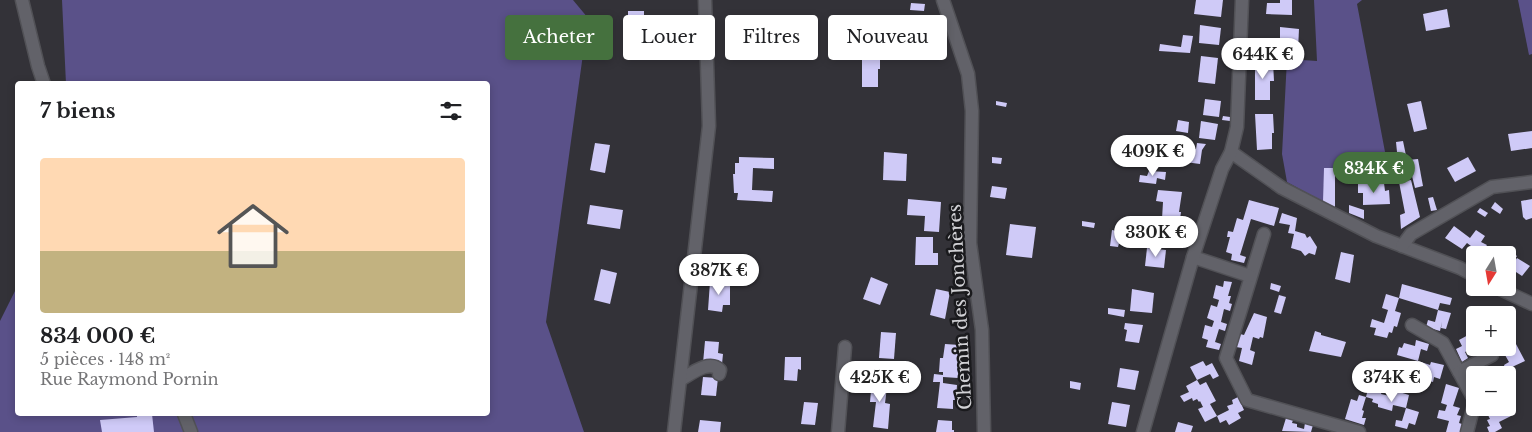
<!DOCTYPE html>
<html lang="fr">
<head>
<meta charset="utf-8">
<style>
  body { margin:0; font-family:"Libre Baskerville",serif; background:#f6f6f6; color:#202124; height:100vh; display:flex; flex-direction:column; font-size:19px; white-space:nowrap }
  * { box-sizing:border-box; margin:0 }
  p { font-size:16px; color:#757577 }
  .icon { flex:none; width:28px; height:28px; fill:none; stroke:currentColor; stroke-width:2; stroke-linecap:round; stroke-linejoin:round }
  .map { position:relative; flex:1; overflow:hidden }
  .drawer { position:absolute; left:15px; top:81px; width:475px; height:335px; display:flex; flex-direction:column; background:#fff; border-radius:5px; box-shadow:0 2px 8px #0003 }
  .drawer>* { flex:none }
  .guide { position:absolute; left:505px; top:15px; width:475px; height:45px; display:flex; gap:10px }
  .needle { width:32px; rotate:191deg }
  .tools { position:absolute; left:1466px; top:246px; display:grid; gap:10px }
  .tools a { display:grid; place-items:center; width:50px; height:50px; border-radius:5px; background:#fff; box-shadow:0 2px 8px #0003; font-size:25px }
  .price { position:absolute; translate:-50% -42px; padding:0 11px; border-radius:18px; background:#fff; color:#222; font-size:16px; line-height:32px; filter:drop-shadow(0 1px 2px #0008) }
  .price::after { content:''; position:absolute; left:50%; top:30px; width:15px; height:11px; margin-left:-8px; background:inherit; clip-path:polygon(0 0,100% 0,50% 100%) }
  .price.on { background:#45713e; color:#fff }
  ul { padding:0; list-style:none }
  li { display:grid; align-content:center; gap:10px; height:265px; padding:0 25px }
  li span { display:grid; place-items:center; height:155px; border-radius:5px; color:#555 }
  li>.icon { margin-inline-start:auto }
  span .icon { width:90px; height:90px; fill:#fffc; stroke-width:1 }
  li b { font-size:21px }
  h2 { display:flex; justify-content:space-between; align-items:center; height:60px; padding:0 25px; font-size:21px }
  .pill { padding:0 18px; border-radius:5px; background:#fff; box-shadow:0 2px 8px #0003; font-size:18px; line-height:45px }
  .pill.on { background:#45713e; color:#fff }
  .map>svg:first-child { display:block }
</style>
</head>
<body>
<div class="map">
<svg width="1532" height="432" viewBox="0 0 1532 432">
  <rect width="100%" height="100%" fill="#333238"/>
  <!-- green -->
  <g fill="#5a5189">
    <path d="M62 0H573L588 18 546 322 584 432H0V321L17 287 18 414H488V84H66Z"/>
    <path d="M1314 0H1362L1357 4 1389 173 1349 179 1335 168H1324L1327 204 1287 182 1282 154 1287 59 1317 61Z"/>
    <path d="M1518 0H1532V54L1529 55Z"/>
  </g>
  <!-- building -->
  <g fill="#cfcaf7">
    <path d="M1196 0H1223L1221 17 1194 14Z"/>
    <path d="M1280 0H1292V15L1266 14 1267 3H1280Z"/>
    <path d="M911 3 925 4 924 11 910 10Z"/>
    <path d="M1447 9 1450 27 1426 31 1423 14Z"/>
    <path d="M628 11H644V33L628 32Z"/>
    <path d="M1200 25 1221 28 1219 45 1199 43Z"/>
    <path d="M1280 27 1299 29 1298 50 1280 48Z"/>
    <path d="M1183 35 1193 36 1190 53 1159 51 1160 44 1181 47Z"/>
    <path d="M1201 56 1218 58 1215 84 1198 82Z"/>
    <path d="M862 60H880V69H878V87H862Z"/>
    <path d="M1255 62H1273L1274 81H1270V100H1255Z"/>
    <path d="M1205 99 1221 101 1219 117 1203 115Z"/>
    <path d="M996 101 1007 103 1006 107 996 105Z"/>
    <path d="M1421 101 1427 129 1414 132 1407 104Z"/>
    <path d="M1255 114H1273L1274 133H1272V149L1257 150Z"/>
    <path d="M1223 116 1230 117V121L1222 120Z"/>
    <path d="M1178 120 1189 122 1188 133 1176 131Z"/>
    <path d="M1201 121 1218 124 1215 140 1199 138Z"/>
    <path d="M1532 131V148L1511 151 1508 134Z"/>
    <path d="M1403 141 1409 170 1397 172 1394 152H1397L1396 142Z"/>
    <path d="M595 143 610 145 605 173 590 170Z"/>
    <path d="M1197 143 1206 144 1202 150 1200 164 1185 162 1187 148 1196 149Z"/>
    <path d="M884 152 907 154 906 181 883 180Z"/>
    <path d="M739 157 774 158V169L753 168 752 190 773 191 772 202 737 200 738 193H734L733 174H735V163H739Z"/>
    <path d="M992 157 1002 158 1001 164 992 163Z"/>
    <path d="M1468 157 1476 171 1455 182 1447 168Z"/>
    <path d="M1418 159 1423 186 1415 188 1408 160Z"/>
    <path d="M1324 168H1335V207L1323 202Z"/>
    <path d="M1149 171 1166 172 1165 180 1157 178 1156 184 1139 182 1140 175 1147 176Z"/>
    <path d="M1411 180 1420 217 1401 229 1400 215 1405 213 1399 182Z"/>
    <path d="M1358 183H1384L1385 191 1389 190 1390 204 1363 205V193H1358Z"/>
    <path d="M992 186 1007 188 1005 199 990 197Z"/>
    <path d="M1158 190 1182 192 1179 212H1181L1180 219 1178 218 1176 232H1174L1173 239 1152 236 1153 230 1167 232 1168 220 1162 219 1163 202 1156 201Z"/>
    <path d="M1433 197 1437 210 1431 211 1428 198Z"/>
    <path d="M908 199 941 202 939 232 924 231 925 216 907 215Z"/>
    <path d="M1532 199V218L1526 220 1523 217 1521 201Z"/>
    <path d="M1249 200 1279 208 1274 226 1251 219 1240 255 1246 257 1244 263 1231 260 1232 254 1226 252 1230 237H1227L1228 231 1233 232 1237 218 1243 220Z"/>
    <path d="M1495 202 1503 209 1500 214 1491 208Z"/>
    <path d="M590 205 623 210 620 229 587 224Z"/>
    <path d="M1349 205 1364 210V219L1349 213Z"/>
    <path d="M1480 208 1488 213 1485 217 1477 212Z"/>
    <path d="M1282 213 1297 218 1295 231 1305 234 1307 238 1310 236 1317 247 1315 255 1309 253 1305 256 1301 251 1291 248 1294 234 1288 233 1290 225 1279 223Z"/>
    <path d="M1082 221 1095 223 1094 228 1082 226Z"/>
    <path d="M1010 224 1036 227 1032 258 1006 255Z"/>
    <path d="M1454 226 1470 238 1476 230 1485 236 1481 242 1487 245 1480 255 1468 249 1471 246 1467 243 1462 249 1445 238Z"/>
    <path d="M1112 230 1122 232 1118 247 1110 246Z"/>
    <path d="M916 237H933V253H938V265H915Z"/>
    <path d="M1502 246 1517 256 1508 268V255H1496Z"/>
    <path d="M1147 248 1166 250 1164 268 1145 266Z"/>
    <path d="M1341 252 1354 255 1350 283 1335 279Z"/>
    <path d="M1517 258 1530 266 1522 276 1510 268Z"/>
    <path d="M601 269 617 273 610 304 594 300Z"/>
    <path d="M871 277 888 284 880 305 863 299Z"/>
    <path d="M1224 281 1232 282 1228 296H1231L1229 303 1232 304 1230 311 1224 309 1221 322 1227 324 1225 331 1219 329 1215 342 1221 344 1219 350 1206 347 1208 340 1202 338 1205 325 1212 327 1214 321 1207 318 1211 305 1217 307 1219 300 1213 298 1216 285 1223 287Z"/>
    <path d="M710 282 730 284V305H723L722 312 708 310Z"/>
    <path d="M1271 283 1281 286 1279 292 1270 289Z"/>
    <path d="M1402 284 1452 298 1450 305 1440 303 1438 310 1399 298Z"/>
    <path d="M936 289 950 292 945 319 930 315Z"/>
    <path d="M1132 289 1154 293 1152 313 1130 311Z"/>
    <path d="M1386 294 1399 298 1395 311 1401 313 1397 327 1394 326 1392 333 1389 332 1387 338 1374 335 1376 328 1370 327 1372 319 1384 323 1388 310 1382 308Z"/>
    <path d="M1279 295 1286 297 1281 314 1274 312Z"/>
    <path d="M1108 308 1125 310 1124 317 1108 314Z"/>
    <path d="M1438 310 1451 313 1446 329 1441 328 1442 322 1440 331 1426 327 1428 320 1435 322Z"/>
    <path d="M1254 313 1267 317 1263 338 1260 337 1259 339 1253 337 1250 350 1255 352 1252 365 1239 361 1242 348 1236 347 1240 334 1244 335Z"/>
    <path d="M1125 323 1143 325 1139 343 1125 341 1127 330 1124 329Z"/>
    <path d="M1475 324V347L1465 352 1468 358 1462 362 1456 349 1462 346 1459 340 1470 334 1467 328Z"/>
    <path d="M1508 329 1525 361 1512 367 1516 374 1510 377 1516 389 1510 392 1508 388V375H1501L1499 372 1505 368 1504 365 1509 362 1501 348H1508Z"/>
    <path d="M1315 331 1321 333V335L1346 342 1341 357 1309 351Z"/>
    <path d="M881 332 896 333 894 359 879 358Z"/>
    <path d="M1416 340 1429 344 1427 351 1421 349 1418 361 1397 355 1399 347 1402 348 1404 343 1415 346Z"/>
    <path d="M705 341 719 342 718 353 723 354 722 364 703 363Z"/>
    <path d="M945 344 960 345 958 378 943 377V383L957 385 956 400H953V409L937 408 940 382H933L934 374 943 375V372H939L940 358H943Z"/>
    <path d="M785 357H801V370L798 369 797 381 784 380Z"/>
    <path d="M1203 361 1206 366 1212 363 1219 376 1213 379 1210 374 1197 380 1190 367Z"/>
    <path d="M1418 361 1430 365 1431 362 1444 365 1440 379 1434 377 1433 382 1413 376Z"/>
    <path d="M1120 368 1139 371 1135 390 1117 387Z"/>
    <path d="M1475 374V385L1470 377Z"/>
    <path d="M703 377 718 378 716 396 701 395Z"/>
    <path d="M872 379 888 380 885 403 890 404 888 429 873 427 876 402H870Z"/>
    <path d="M1377 379 1385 381 1381 394 1394 397 1396 391 1409 395 1406 408 1419 412 1415 425 1409 423 1407 429 1395 426 1396 420 1402 421 1406 408 1393 405 1392 411 1378 407V404L1372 402 1373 399 1366 397 1368 389 1363 388 1365 383 1376 385Z"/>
    <path d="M1197 380 1200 385 1206 382 1216 401 1210 404 1217 416 1229 410 1227 406 1233 404 1232 400 1238 397 1244 410 1238 413 1241 418 1229 425 1226 420 1220 423 1217 416 1205 422 1198 409 1203 407 1200 401 1199 402 1197 399 1193 401 1192 398 1184 402 1180 396 1189 392 1186 386Z"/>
    <path d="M1070 381 1081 383 1080 390 1070 388Z"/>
    <path d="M1446 384 1459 388 1453 406 1460 408 1457 415 1461 416 1459 423 1462 424 1460 432H1446L1449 421 1437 418 1439 410 1445 411 1447 405 1441 403Z"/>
    <path d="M1359 395 1366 397 1362 410 1364 411 1362 418H1366L1364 425 1345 419 1351 399 1357 401Z"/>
    <path d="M804 402 818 403 815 425 801 424Z"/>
    <path d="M1112 402 1130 405 1126 427 1108 424Z"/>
    <path d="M1497 408H1500L1502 412 1507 409 1511 416 1499 422 1502 428 1495 432H1489L1487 427 1490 426 1487 420 1490 419 1487 413Z"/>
    <path d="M137 414H152L154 432H102L100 420 137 417Z"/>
    <path d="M1286 418 1293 420 1292 423 1297 424V427L1304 429 1305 423 1313 425 1311 432 1282 431Z"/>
    <path d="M700 420 721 422 720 432H698Z"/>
    <path d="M938 420 952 421V430H954V432H936Z"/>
    <path d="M1178 422 1193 426 1191 432H1175Z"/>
  </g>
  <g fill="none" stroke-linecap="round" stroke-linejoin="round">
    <!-- minor casing -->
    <g stroke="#515156" stroke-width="15">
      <g id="minor">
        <path d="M22 0 38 66 44 84"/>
        <path d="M943 0 968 74 972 111 970 243 982 330 984 432"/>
        <path d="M1231 152 1282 188 1376 236 1460 268 1475 276"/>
        <path d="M1264 234 1226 358 1247 400 1359 432"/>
        <path d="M1402 246 1411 234 1492 187 1532 182"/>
        <path d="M1193 257 1250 276"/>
        <path d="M1498 288 1532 304"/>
        <path d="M1412 325 1443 343 1475 401 1467 432"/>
        <path d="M1459 372 1492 355"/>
        <path d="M680 380C691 374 709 359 720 370L719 374"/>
        <path d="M184 414 191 432"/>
        <path d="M674 432 709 126 705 0"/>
        <path d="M838 432 845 347"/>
        <path d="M1143 432 1193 257 1222 169 1231 152 1237 127 1242 0"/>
      </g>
    </g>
    <!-- minor -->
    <use href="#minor" stroke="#626269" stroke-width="12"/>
  </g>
  <g text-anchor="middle" stroke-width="5" stroke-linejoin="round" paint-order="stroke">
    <!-- street labels -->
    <g font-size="18" fill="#d1d1d5" stroke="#1a1a1d">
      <text transform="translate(960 307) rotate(-93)" y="6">Chemin des Jonchères</text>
    </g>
  </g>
</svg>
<div class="tools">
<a><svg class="needle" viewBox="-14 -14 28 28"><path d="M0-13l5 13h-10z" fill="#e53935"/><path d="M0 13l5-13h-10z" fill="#757577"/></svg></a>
<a>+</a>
<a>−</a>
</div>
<b class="price" style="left:1263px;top:80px">644K €</b>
<b class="price" style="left:1153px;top:177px">409K €</b>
<b class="price on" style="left:1374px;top:194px">834K €</b>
<b class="price" style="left:1156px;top:258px">330K €</b>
<b class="price" style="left:719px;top:296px">387K €</b>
<b class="price" style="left:880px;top:403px">425K €</b>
<b class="price" style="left:1392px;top:403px">374K €</b>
<div class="guide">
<a class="pill on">Acheter</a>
<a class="pill">Louer</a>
<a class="pill">Filtres</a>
<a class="pill">Nouveau</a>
</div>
<section class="drawer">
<h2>7 biens<svg class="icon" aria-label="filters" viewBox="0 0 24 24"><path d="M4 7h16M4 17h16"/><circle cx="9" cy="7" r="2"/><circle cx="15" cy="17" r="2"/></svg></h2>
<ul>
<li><span style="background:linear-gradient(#ffd9b3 60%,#c2b280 0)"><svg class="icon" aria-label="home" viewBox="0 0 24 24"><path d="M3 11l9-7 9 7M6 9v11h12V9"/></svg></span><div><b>834 000 €</b><p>5 pièces · 148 m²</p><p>Rue Raymond Pornin</p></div></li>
</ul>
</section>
</div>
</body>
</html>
